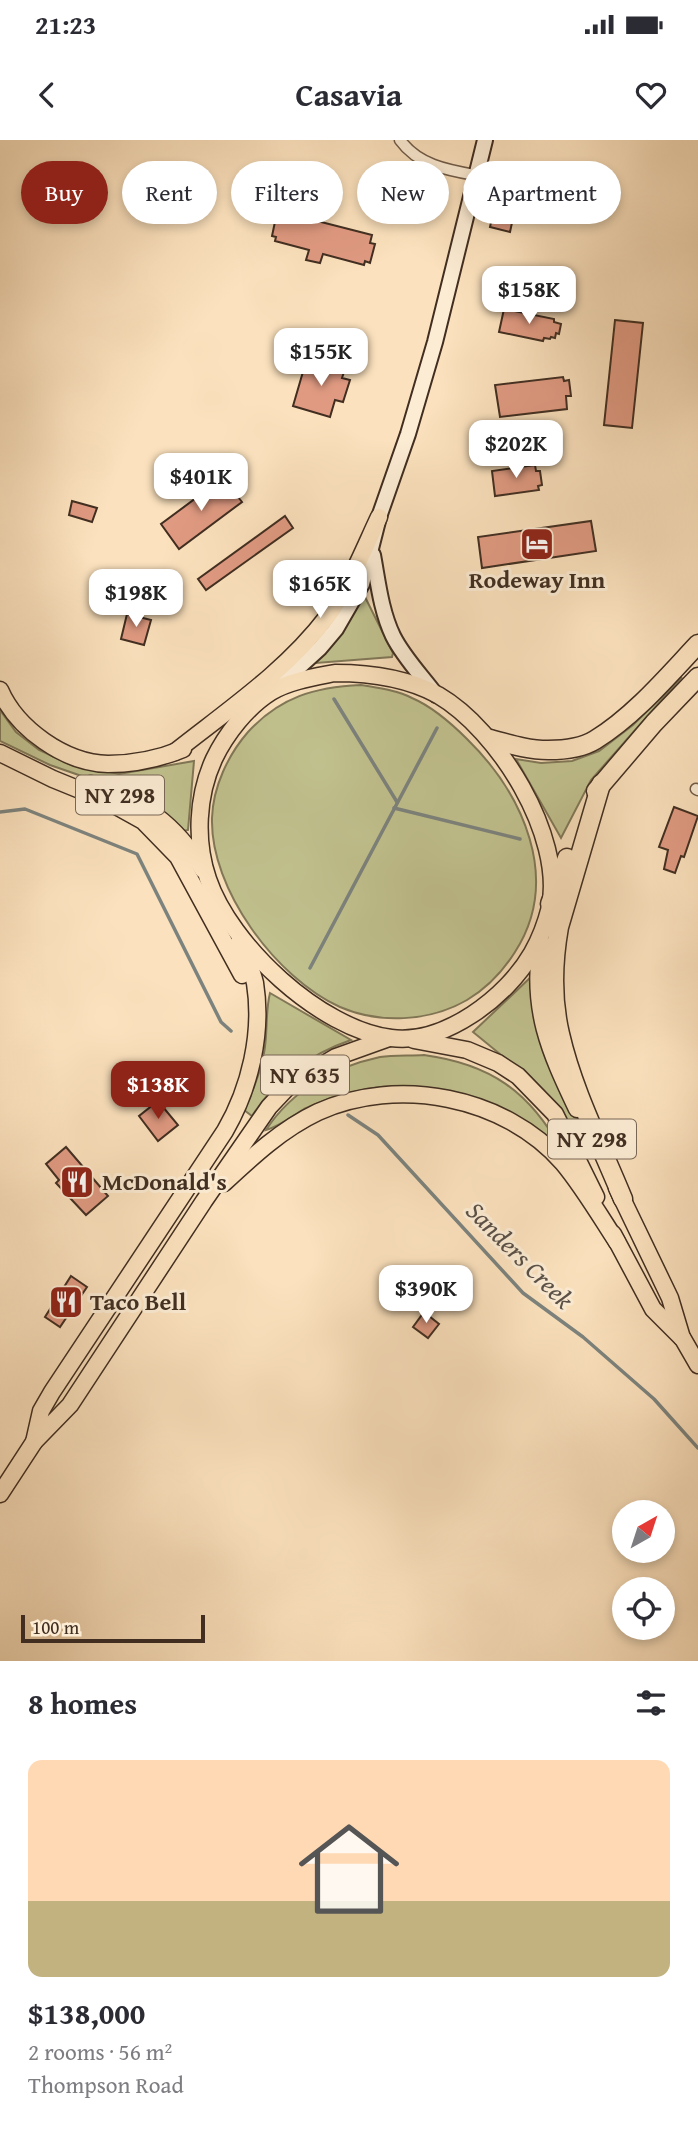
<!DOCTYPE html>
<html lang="en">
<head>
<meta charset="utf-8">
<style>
  body { margin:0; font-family:"Gentium Book Plus",serif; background:#f7f7f7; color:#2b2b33; height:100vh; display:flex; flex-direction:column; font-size:26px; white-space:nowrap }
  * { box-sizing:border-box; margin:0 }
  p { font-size:23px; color:#7c7c81 }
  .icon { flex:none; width:38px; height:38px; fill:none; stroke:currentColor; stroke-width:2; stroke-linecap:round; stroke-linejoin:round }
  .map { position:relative; height:1521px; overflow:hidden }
  .sheet { display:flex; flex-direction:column; background:#fff; flex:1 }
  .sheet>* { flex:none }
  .top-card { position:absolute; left:21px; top:21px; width:656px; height:63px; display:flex; gap:14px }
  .needle { width:46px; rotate:39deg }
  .tools { position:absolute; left:612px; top:1360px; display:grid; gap:14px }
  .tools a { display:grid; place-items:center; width:63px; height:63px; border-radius:50%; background:#fff; box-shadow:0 4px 10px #0003; font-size:35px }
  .scale { position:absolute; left:21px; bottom:18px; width:184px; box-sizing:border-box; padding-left:7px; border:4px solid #412e21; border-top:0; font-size:19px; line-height:24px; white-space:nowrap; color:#412e21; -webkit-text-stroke:5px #fcecd4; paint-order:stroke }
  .price { position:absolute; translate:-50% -60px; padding:0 16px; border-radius:14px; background:#fff; color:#222; font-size:23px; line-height:46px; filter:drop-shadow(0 2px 4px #0008) }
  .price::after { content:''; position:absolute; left:50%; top:42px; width:21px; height:16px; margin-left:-10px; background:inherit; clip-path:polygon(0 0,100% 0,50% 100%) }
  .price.selected { background:#8f2418; color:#fff }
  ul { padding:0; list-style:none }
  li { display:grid; align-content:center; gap:14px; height:371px; padding:0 28px }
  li+li { border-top:2px solid #e1e1e2 }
  li span { display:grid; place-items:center; height:217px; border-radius:14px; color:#555 }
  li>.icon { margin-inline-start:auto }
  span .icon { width:126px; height:126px; fill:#fffc; stroke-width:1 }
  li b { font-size:30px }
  h2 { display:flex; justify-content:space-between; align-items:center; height:84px; padding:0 28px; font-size:30px }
  .chip { padding:0 24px; border-radius:32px; background:#fff; box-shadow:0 4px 10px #0003; font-size:24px; line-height:63px }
  .chip.selected { background:#8f2418; color:#fff }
  .status { display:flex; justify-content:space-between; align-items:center; height:49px; padding:0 35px; background:#fff; direction:ltr }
  .status svg { height:19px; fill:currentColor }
  header { display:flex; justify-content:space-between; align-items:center; height:91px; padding:0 28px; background:#fff; font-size:32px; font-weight:800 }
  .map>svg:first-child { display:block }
</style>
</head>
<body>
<div class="status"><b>21:23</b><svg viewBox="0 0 49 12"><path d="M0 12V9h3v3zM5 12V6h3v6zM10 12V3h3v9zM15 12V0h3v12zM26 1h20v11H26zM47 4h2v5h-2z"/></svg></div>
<header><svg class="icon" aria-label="back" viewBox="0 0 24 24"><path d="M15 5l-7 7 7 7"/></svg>Casavia<svg class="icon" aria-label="heart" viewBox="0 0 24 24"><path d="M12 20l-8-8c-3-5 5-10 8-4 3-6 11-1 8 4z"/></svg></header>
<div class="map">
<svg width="698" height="1521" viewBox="0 0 698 1521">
  <rect width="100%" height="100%" fill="#fbe1bd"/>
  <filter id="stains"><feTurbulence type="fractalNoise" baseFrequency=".00286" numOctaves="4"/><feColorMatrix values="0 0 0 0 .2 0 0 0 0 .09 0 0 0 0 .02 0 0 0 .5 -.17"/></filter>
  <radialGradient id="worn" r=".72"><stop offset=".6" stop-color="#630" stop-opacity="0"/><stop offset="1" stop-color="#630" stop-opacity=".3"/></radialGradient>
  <!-- green -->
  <g fill="#c1c28f" stroke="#817858" stroke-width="2">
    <path d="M364 455 393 513 392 517 316 523 315 518Z"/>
    <path d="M682 537 591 640 561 698 516 619 541 623 572 621 599 611 633 585Z"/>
    <path d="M361 545C378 548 396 550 412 558 433 567 451 583 467 599 523 654 562 739 515 812 503 831 487 848 467 860 429 882 379 884 340 867 276 838 210 749 212 678 213 647 228 615 248 592 280 557 315 547 361 545Z"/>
    <path d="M0 570 16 592 39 610 69 624 119 634 194 621 188 690 183 691 116 648 50 625 0 601Z"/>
    <path d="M533 835 545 913 580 984 571 989 538 945 473 892Z"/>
    <path d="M270 853 351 900C310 914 275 940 252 976L244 970C253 952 260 933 264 913 268 893 265 873 270 853Z"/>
    <path d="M424 915C490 924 529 951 561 1009 493 955 414 928 329 959 321 962 312 965 304 969 292 976 279 987 266 990 292 950 334 927 380 917 394 915 410 916 424 915Z"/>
  </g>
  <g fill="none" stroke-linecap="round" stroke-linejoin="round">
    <!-- stream -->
    <g stroke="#7c837e" stroke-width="3.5">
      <path d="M334 559 397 662"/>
      <path d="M394 668 520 699"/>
      <path d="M0 672 25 669 137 714 221 882 231 891"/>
      <path d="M310 828 437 588"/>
      <path d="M348 975 378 995 523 1153 583 1197 654 1259 698 1308"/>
    </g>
  </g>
  <!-- building -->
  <g fill="#e09a82" stroke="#412e21" stroke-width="2">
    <path d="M282 72 372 95 370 103 375 104 370 123 365 121 364 125 323 114 320 123 306 120 309 110 275 101 276 97 272 96 276 77 281 78Z"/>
    <path d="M493 73 513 78 510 92 490 87Z"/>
    <path d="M504 169 554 179V182L561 184 559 194 556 193 555 198 551 197 550 199 544 198 543 201 499 192Z"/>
    <path d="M615 180 643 183 632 288 604 285Z"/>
    <path d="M307 218 345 229 342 238 350 240 343 262 335 260 330 277 293 266Z"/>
    <path d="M563 237 564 241 569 240 571 256H566L567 269 500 277 495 245Z"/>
    <path d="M535 325 536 331H540L542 345 538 346 539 350 495 356 492 331Z"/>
    <path d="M223 338 242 362 179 409 161 384Z"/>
    <path d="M72 361 97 368 92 382 69 375Z"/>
    <path d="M285 376 293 388 206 450 198 439Z"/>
    <path d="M591 381 596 411 482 428 478 397Z"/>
    <path d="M127 474 151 480 144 505 121 499Z"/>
    <path d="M674 667 698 676 684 717 681 716 675 733 664 729 668 710 659 707Z"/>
    <path d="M158 961 178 985 158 1001 139 976Z"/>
    <path d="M66 1007 108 1056 86 1075 56 1043 59 1040 46 1024Z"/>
    <path d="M71 1136 87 1147 60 1187 45 1177Z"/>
    <path d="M424 1172 439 1184 428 1198 413 1187Z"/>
  </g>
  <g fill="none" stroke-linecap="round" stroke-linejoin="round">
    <!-- street casing -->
    <g stroke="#705b48" stroke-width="13">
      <g id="street">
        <path d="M400 0C418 25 447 30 475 35"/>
        <path d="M696 649 698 650"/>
      </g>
    </g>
    <!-- secondary casing -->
    <g stroke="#412e21" stroke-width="18">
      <g id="secondary">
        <path d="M373 415C378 442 381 471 393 496 404 518 422 536 436 555"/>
        <path d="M276 548 320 508 336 489 362 444 379 377 408 294 435 202 485 0"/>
      </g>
    </g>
    <!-- primary casing -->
    <g stroke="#412e21" stroke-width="19">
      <g id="primary">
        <path d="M335 533C370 533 407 538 438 555 498 590 564 695 550 767 546 783 540 799 532 813 507 857 444 905 391 898 320 889 230 805 208 739 195 701 197 656 214 619 226 594 247 567 271 552 289 541 315 537 335 533Z"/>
        <path d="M0 550C17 589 65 623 108 624 133 624 161 618 183 609"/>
        <path d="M175 612C228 570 286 531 327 477 349 447 363 411 379 377"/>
        <path d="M0 613 53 639 107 661 143 681 178 717 242 835"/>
        <path d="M91 644C141 660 176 684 203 730"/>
        <path d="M541 803C531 870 549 910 577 969"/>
        <path d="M414 900 467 910 498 923 518 936 555 974 596 1057"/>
        <path d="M224 1043C253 1016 282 989 318 972 397 936 505 956 563 1023 583 1047 600 1076 617 1102"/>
        <path d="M617 1048 670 1158 682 1198"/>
        <path d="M613 1094 653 1169 683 1199 698 1225"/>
        <path d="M34 1302 41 1271 52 1252 225 991C250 948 263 893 255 843 252 829 244 815 239 802"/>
        <path d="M0 1354 34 1302 70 1265 204 1061 269 967 286 949 302 937 336 917 389 898"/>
      </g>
    </g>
    <!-- highway casing -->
    <g stroke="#412e21" stroke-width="21">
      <g id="highway">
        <path d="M490 599C509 604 528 610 548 610 563 610 582 608 595 600 634 576 667 537 698 504"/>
        <path d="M601 644 559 787C553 821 552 860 560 894 573 951 601 1005 623 1059"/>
        <path d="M596 651 654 583 698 537"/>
        <path d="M550 764 567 718"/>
      </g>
    </g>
    <!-- street -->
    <use href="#street" stroke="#fcecd4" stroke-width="10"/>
    <!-- secondary -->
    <use href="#secondary" stroke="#fcecd4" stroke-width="14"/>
    <!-- primary -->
    <use href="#primary" stroke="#fbe1bd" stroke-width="16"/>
    <!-- highway -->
    <use href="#highway" stroke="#fbe1bd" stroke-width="18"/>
  </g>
  <!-- icons -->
  <defs>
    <g id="hotel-square" transform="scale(1.75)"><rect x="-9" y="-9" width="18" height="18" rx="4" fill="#8f2418" stroke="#fcecd4"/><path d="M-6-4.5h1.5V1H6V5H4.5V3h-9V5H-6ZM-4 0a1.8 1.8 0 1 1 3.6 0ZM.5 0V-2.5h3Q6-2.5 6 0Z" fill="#fff"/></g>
    <g id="restaurant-square" transform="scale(1.75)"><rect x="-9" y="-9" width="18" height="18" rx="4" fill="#8f2418" stroke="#fcecd4"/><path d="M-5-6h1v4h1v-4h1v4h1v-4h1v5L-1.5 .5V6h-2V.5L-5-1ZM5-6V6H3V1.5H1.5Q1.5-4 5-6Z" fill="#fff"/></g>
  </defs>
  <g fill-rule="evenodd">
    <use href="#hotel-square" x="537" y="404"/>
    <use href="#restaurant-square" x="77" y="1042"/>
    <use href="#restaurant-square" x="66" y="1162"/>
  </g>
  <g text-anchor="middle" stroke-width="6" stroke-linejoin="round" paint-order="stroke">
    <!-- shield labels -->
    <g fill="#fcecd4" stroke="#796757" stroke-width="2">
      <rect x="76" y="635.5" width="88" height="39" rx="5"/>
      <rect x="261" y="915.5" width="88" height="39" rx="5"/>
      <rect x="548" y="979.5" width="88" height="39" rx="5"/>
    </g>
    <g font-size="23" font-weight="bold" fill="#412e21">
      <text x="120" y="663">NY 298</text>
      <text x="305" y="943">NY 635</text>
      <text x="592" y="1007">NY 298</text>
    </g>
    <!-- poi labels -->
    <g font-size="24" font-weight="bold" fill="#412e21" stroke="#fcecd4" text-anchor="start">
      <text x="537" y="448" text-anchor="middle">Rodeway Inn</text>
      <text x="102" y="1050">McDonald's</text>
      <text x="90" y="1170">Taco Bell</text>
    </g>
    <!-- water labels -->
    <g font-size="26" font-style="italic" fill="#5a5148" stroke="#fcecd4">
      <text transform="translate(520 1115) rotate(45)" y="9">Sanders Creek</text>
    </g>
  </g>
  <rect width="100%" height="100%" filter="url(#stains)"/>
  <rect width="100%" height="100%" fill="url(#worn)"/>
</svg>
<div class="tools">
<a><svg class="needle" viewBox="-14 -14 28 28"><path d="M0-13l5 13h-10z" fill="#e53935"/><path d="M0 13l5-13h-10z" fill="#7c7c81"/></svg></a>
<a><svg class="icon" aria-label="locate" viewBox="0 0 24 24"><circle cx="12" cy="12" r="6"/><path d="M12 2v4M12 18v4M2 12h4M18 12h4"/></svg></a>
</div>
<div class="scale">100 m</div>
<b class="price" style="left:529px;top:186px">$158K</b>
<b class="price" style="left:321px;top:248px">$155K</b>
<b class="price" style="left:516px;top:340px">$202K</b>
<b class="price" style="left:201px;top:373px">$401K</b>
<b class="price" style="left:320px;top:480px">$165K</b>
<b class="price" style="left:136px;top:489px">$198K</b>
<b class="price selected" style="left:158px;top:981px">$138K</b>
<b class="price" style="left:426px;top:1185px">$390K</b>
<div class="top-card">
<a class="chip selected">Buy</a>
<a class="chip">Rent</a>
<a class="chip">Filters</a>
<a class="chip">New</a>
<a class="chip">Apartment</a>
</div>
</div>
<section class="sheet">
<h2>8 homes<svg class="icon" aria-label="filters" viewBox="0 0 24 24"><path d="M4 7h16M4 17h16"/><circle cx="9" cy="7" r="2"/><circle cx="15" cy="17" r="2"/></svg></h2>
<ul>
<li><span style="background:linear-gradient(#ffd9b3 65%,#c2b280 0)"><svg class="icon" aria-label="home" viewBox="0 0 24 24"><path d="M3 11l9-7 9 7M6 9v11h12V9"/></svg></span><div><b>$138,000</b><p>2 rooms · 56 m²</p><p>Thompson Road</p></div></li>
</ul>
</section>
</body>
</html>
